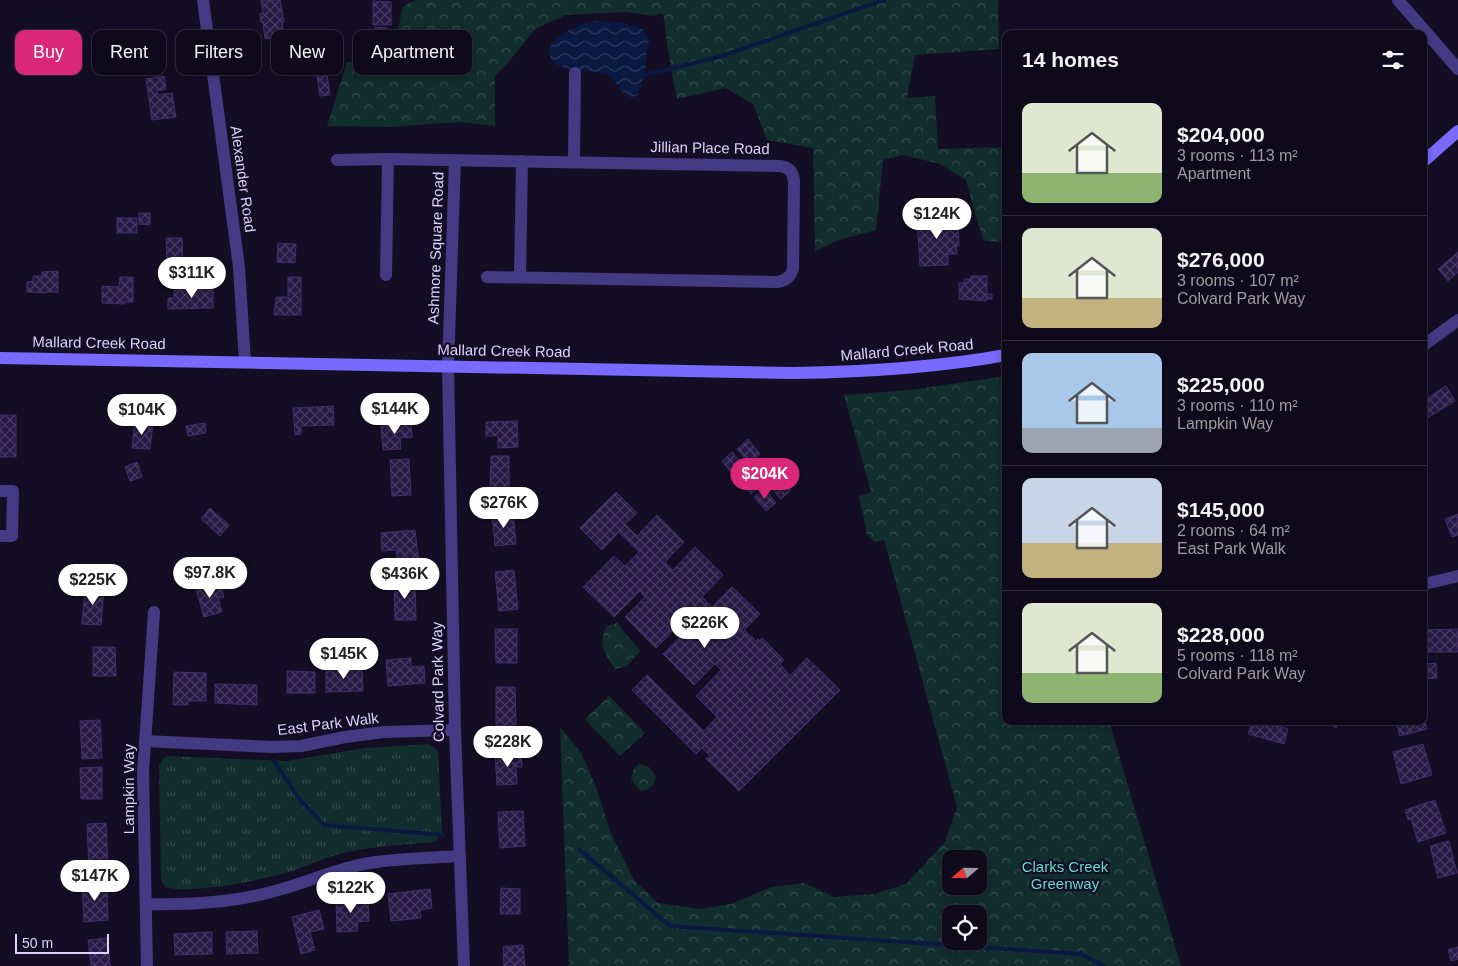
<!DOCTYPE html>
<html lang="en">
<head>
<meta charset="utf-8">
<style>
  body { margin:0; font-family:Helvetica,sans-serif; background:#1d1828; color:#f1f3f6; height:100vh; display:flex; flex-direction:column; font-size:19px; white-space:nowrap }
  * { box-sizing:border-box; margin:0 }
  p { font-size:16px; color:#9b9aa3 }
  .icon { flex:none; width:28px; height:28px; fill:none; stroke:currentColor; stroke-width:2; stroke-linecap:round; stroke-linejoin:round }
  .map { position:relative; flex:1; overflow:hidden }
  .panel { position:absolute; left:1002px; top:30px; width:425px; height:695px; display:flex; flex-direction:column; background:#0f0a1b; border-radius:10px; box-shadow:0 2px 8px #0003,0 0 0 1px #2f2b3a }
  .panel>* { flex:none }
  .guide { position:absolute; left:15px; top:30px; width:475px; height:45px; display:flex; gap:10px }
  .needle { width:32px; rotate:250deg }
  .buttons { position:absolute; left:942px; top:850px; display:grid; gap:10px }
  .buttons a { display:grid; place-items:center; width:45px; height:45px; border-radius:10px; background:#0f0a1b; box-shadow:0 2px 8px #0003,0 0 0 1px #2f2b3a; font-size:25px }
  .scale { position:absolute; left:15px; bottom:12px; width:94px; box-sizing:border-box; padding-left:5px; border:2px solid #dbd2ff; border-top:0; font-size:14px; line-height:18px; white-space:nowrap; color:#dbd2ff; -webkit-text-stroke:4px #140e24; paint-order:stroke }
  .price { position:absolute; translate:-50% -42px; padding:0 11px; border-radius:18px; background:#fff; color:#222; font-size:16px; line-height:32px; filter:drop-shadow(0 1px 2px #0008) }
  .price::after { content:''; position:absolute; left:50%; top:30px; width:15px; height:11px; margin-left:-8px; background:inherit; clip-path:polygon(0 0,100% 0,50% 100%) }
  .price.on { background:#db2777; color:#fff }
  ul { padding:0; list-style:none }
  li { display:flex; align-items:center; gap:15px; height:125px; padding:0 20px }
  li+li { border-top:1px solid #2f2b3a }
  li span { display:grid; place-items:center; flex:none; width:140px; height:100px; border-radius:10px; color:#555 }
  li>.icon { margin-inline-start:auto }
  span .icon { width:60px; height:60px; fill:#fffc; stroke-width:1 }
  li b { font-size:21px }
  h2 { display:flex; justify-content:space-between; align-items:center; height:60px; padding:0 20px; font-size:21px }
  .tag { padding:0 18px; border-radius:10px; background:#0f0a1b; box-shadow:0 2px 8px #0003,0 0 0 1px #2f2b3a; font-size:18px; line-height:45px }
  .tag.on { background:#db2777; color:#fff }
  .map>svg:first-child { display:block }
</style>
</head>
<body>
<div class="map">
<svg width="1458" height="966" viewBox="0 0 1458 966">
  <defs>
    <pattern id="grass-tufts" width="24" height="20" patternUnits="userSpaceOnUse" patternTransform="scale(1.25)"><rect width="24" height="20" fill="#112d2e"/><path d="M3 7l-1-3M5 7V3M7 7l1-3M15 17l-1-3M17 17v-4M19 17l1-3" fill="none" stroke="#334b4d"/></pattern>
    <pattern id="forest-crowns" width="20" height="18" patternUnits="userSpaceOnUse" patternTransform="scale(1.25)"><rect width="20" height="18" fill="#112d2e"/><path d="M2 6a3 3 0 1 1 6 0M12 15a3 3 0 1 1 6 0" fill="none" stroke="#334b4d"/></pattern>
    <pattern id="water-waves" width="16" height="10" patternUnits="userSpaceOnUse" patternTransform="scale(1.25)"><rect width="16" height="10" fill="#0a1942"/><path d="M0 5q4-4 8 0t8 0" fill="none" stroke="#2d3a5e"/></pattern>
    <pattern id="building-cross-hatch" width="8" height="8" patternUnits="userSpaceOnUse" patternTransform="scale(1.25)"><rect width="8" height="8" fill="#271b45"/><path d="M0 0l8 8M0 8l8-8" fill="none" stroke="#463b61"/></pattern>
  </defs>
  <rect width="100%" height="100%" fill="#140e24"/>
  <!-- grass -->
  <path fill="url(#grass-tufts)" d="M429 744 438 751 442 833 435 842C403 845 368 846 336 855 318 860 301 869 282 874 255 881 190 895 165 887L161 880 159 765 166 756 288 761 365 748Z"/>
  <!-- forest -->
  <g fill="url(#forest-crowns)" fill-rule="evenodd">
    <path d="M418 0H1000L998 1 999 49 915 55 907 98 935 96 938 149 1006 147V242L984 241 976 218 966 180 940 164 903 155 883 160 876 230 839 240 815 251 813 148 767 140 753 104 726 88 677 99 668 51 663 13 653 16 626 12 566 15 535 29 507 64 495 76V126L460 122 389 127 327 126 347 63 377 54 396 38 403 7 410 2Z"/>
    <path d="M1006 376V721H1109L1181 966H569L560 727 581 753 597 789 610 831 634 880 658 903 700 909 731 904 772 887 804 883 834 897 874 894 906 884 945 842 957 807 884 540 875 542 867 535 859 496 871 492 844 395 910 390ZM951 859H979V886H951ZM951 914H979V941H951Z"/>
    <path d="M617 623 640 651 627 666 615 669C605 653 597 645 607 626Z"/>
    <path d="M609 696 645 733 620 756 585 719Z"/>
    <path d="M639 764 649 767 656 777C655 785 649 790 641 791L631 780 633 770Z"/>
  </g>
  <!-- water -->
  <path fill="url(#water-waves)" d="M599 21 623 23 643 29 649 39 644 75 638 95 630 98C619 92 617 78 605 74 586 67 554 77 548 51 550 48 551 43 554 41 564 30 585 22 599 21Z"/>
  <g fill="none" stroke-linecap="round" stroke-linejoin="round">
    <!-- stream -->
    <g stroke="#0a1942" stroke-width="4">
      <path d="M644 75 719 57 884 0"/>
      <path d="M274 761 300 800 324 825 444 835"/>
      <path d="M580 850 670 926 1081 954 1104 966"/>
    </g>
  </g>
  <!-- building -->
  <g fill="url(#building-cross-hatch)" stroke="#402d71">
    <path d="M261 0H280L284 22H282L284 37 265 39 263 22H261L260 14 263 13Z"/>
    <path d="M373 1 391 2V25H373Z"/>
    <path d="M375 27 387 28 386 33 375 32Z"/>
    <path d="M327 74 330 95 320 96 317 76Z"/>
    <path d="M164 76 166 89 157 91 158 95 172 93 176 117 152 120 146 79Z"/>
    <path d="M139 213H150V225L139 224Z"/>
    <path d="M958 217 959 246H956L957 254H948V265L920 266 917 220Z"/>
    <rect x="117" y="218" width="20" height="15"/>
    <path d="M166 238H182L183 264H167Z"/>
    <path d="M278 243 296 244 295 263 277 262Z"/>
    <path d="M1458 252V272L1448 281 1438 269Z"/>
    <path d="M58 271V292H46V293L27 292V282L33 281V276H42V272Z"/>
    <path d="M971 276H987V294H992V299H986V301L959 299V283H964V279H971Z"/>
    <path d="M120 277H133V302H125V304L102 303V286L119 287Z"/>
    <path d="M288 277H301V315H274L276 297H288Z"/>
    <path d="M213 289V308L168 309V298H174V290Z"/>
    <path d="M1446 386 1455 401 1424 420V400Z"/>
    <path d="M333 406 334 425 301 426V434L295 435 293 408Z"/>
    <rect x="0" y="415" width="16" height="42"/>
    <path d="M517 421 518 447 498 448V436H486V422Z"/>
    <path d="M135 422 153 423 150 449 132 448Z"/>
    <path d="M205 423 206 433 188 436 186 426Z"/>
    <path d="M411 423 412 437 400 438 401 449 383 450 381 426Z"/>
    <path d="M748 439 760 454 749 463 737 449Z"/>
    <path d="M732 452 745 467 734 476 722 461Z"/>
    <path d="M491 456H509V495H490Z"/>
    <path d="M764 458 776 472 765 482 753 468Z"/>
    <path d="M409 459 411 495 392 496 390 460Z"/>
    <path d="M137 462 142 477 130 481 125 467Z"/>
    <path d="M749 472 761 485 751 494 739 481Z"/>
    <path d="M779 476 791 490 781 499 768 485Z"/>
    <path d="M764 488 776 503 766 511 754 497Z"/>
    <path d="M616 492 637 513 625 524 637 536 657 515 684 542 665 562 673 570 695 547 723 575 702 597 712 607 732 587 760 614 744 630 756 641 758 639 760 641 762 638 784 660 780 664 790 676 807 658 840 690 739 791 706 759 710 756 702 748 696 754 632 690 647 675 704 731 717 717 696 696 721 670 715 664 694 685 663 654 683 634 677 627 656 648 625 617 645 597 640 591 614 617 583 587 614 556 625 566 639 552 619 532 602 550 580 528Z"/>
    <path d="M210 508 229 525 220 536 201 519Z"/>
    <path d="M513 512 516 544 495 546 492 514Z"/>
    <path d="M1458 514V535L1452 537 1445 519Z"/>
    <path d="M415 530 419 562 398 564 396 550 382 551 381 533Z"/>
    <path d="M514 570 518 609 499 611 495 572Z"/>
    <path d="M415 580 416 620H395L394 581Z"/>
    <path d="M220 582 224 597 218 598 222 612 204 617 196 589Z"/>
    <path d="M85 588 104 589 101 625 82 624Z"/>
    <path d="M495 629H517V663H496Z"/>
    <path d="M1458 629V652H1424V630Z"/>
    <path d="M93 647H115L116 676H93Z"/>
    <path d="M411 658V667L424 666 425 683 388 686 386 660Z"/>
    <path d="M1436 663 1437 678 1424 679V664Z"/>
    <path d="M362 667 363 691 326 692V668Z"/>
    <path d="M287 671 315 672V693H287Z"/>
    <path d="M174 672 206 673V701H188V705H173Z"/>
    <path d="M215 684 257 685V705L215 703Z"/>
    <path d="M496 687H515L516 725 496 726Z"/>
    <path d="M1424 717 1427 729 1400 736 1396 721H1424Z"/>
    <path d="M100 720 102 758 82 759 80 721Z"/>
    <path d="M1252 721H1263L1288 729 1284 744 1248 734Z"/>
    <path d="M1324 721H1339L1336 728Z"/>
    <path d="M1423 744 1432 775 1401 784 1393 752Z"/>
    <path d="M521 752 522 767H516L517 784 497 785 495 754Z"/>
    <path d="M102 767V799H81L80 768Z"/>
    <path d="M1435 800 1446 833 1418 842 1411 819 1408 820 1405 810Z"/>
    <path d="M523 811 525 846 500 848 498 812Z"/>
    <path d="M106 823 108 868 89 869 87 824Z"/>
    <path d="M1449 841 1457 873 1438 878 1430 846Z"/>
    <path d="M107 883 108 920 84 922 82 884Z"/>
    <path d="M501 888 520 889V914H500Z"/>
    <path d="M430 889 432 908 420 910 421 918 391 921 388 894Z"/>
    <path d="M368 899 369 921 357 922 358 931 337 932 336 901Z"/>
    <path d="M319 910 324 929 310 932 315 950 301 954 292 917Z"/>
    <path d="M257 931 258 953 227 954 226 932Z"/>
    <path d="M212 932V954L175 955 174 934Z"/>
    <path d="M108 938 110 966H91L88 940Z"/>
    <path d="M523 945 525 966H504L503 947Z"/>
    <path d="M1458 947V959L1451 961 1448 950Z"/>
  </g>
  <g fill="none" stroke-linecap="round" stroke-linejoin="round">
    <!-- minor -->
    <g stroke="#433a83" stroke-width="12">
      <path d="M203 0 239 267 245 362"/>
      <path d="M1398 0 1458 69"/>
      <path d="M337 160 388 159 780 166C789 167 793 172 794 181L793 268C791 277 786 280 778 282L487 277"/>
      <path d="M455 160 448 366 455 730 464 966"/>
      <path d="M574 162 575 73"/>
      <path d="M386 275 388 159"/>
      <path d="M520 277 522 161"/>
      <path d="M1424 345 1458 320"/>
      <path d="M0 491H13L12 536H0"/>
      <path d="M1424 584 1458 576"/>
      <path d="M145 741 272 747 301 746 345 737 384 732 455 730"/>
      <path d="M146 904C188 905 230 903 271 892 304 884 335 869 369 863 399 858 430 858 460 856"/>
      <path d="M147 966 143 773 154 612"/>
    </g>
    <!-- secondary -->
    <g stroke="#7a69fe" stroke-width="12">
      <path d="M1424 161 1458 131"/>
      <path d="M0 358 793 373C866 372 934 368 1006 355"/>
    </g>
  </g>
  <g text-anchor="middle" stroke-width="4.5" stroke-linejoin="round" paint-order="stroke">
    <!-- street labels -->
    <g font-size="15" fill="#dbd2ff" stroke="#140e24">
      <text transform="translate(710 148) rotate(1)" y="5">Jillian Place Road</text>
      <text transform="translate(243 179) rotate(82)" y="5">Alexander Road</text>
      <text transform="translate(436 248) rotate(-88)" y="5">Ashmore Square Road</text>
      <text transform="translate(99 343) rotate(1)" y="5">Mallard Creek Road</text>
      <text transform="translate(907 350) rotate(-5)" y="5">Mallard Creek Road</text>
      <text transform="translate(504 351) rotate(1)" y="5">Mallard Creek Road</text>
      <text transform="translate(438 682) rotate(-91)" y="5">Colvard Park Way</text>
      <text transform="translate(328 724) rotate(-7)" y="5">East Park Walk</text>
      <text transform="translate(129 789) rotate(-90)" y="5">Lampkin Way</text>
    </g>
    <!-- park labels -->
    <g font-size="15" fill="#5edfca" stroke="#140e24">
      <text x="1065" y="872">Clarks Creek<tspan x="1065" dy="17">Greenway</tspan></text>
    </g>
  </g>
</svg>
<div class="buttons">
<a><svg class="needle" viewBox="-14 -14 28 28"><path d="M0-13l5 13h-10z" fill="#e53935"/><path d="M0 13l5-13h-10z" fill="#9b9aa3"/></svg></a>
<a><svg class="icon" aria-label="locate" viewBox="0 0 24 24"><circle cx="12" cy="12" r="6"/><path d="M12 2v4M12 18v4M2 12h4M18 12h4"/></svg></a>
</div>
<div class="scale">50 m</div>
<b class="price" style="left:937px;top:240px">$124K</b>
<b class="price" style="left:192px;top:299px">$311K</b>
<b class="price" style="left:395px;top:435px">$144K</b>
<b class="price" style="left:142px;top:436px">$104K</b>
<b class="price on" style="left:765px;top:500px">$204K</b>
<b class="price" style="left:504px;top:529px">$276K</b>
<b class="price" style="left:210px;top:599px">$97.8K</b>
<b class="price" style="left:405px;top:600px">$436K</b>
<b class="price" style="left:93px;top:606px">$225K</b>
<b class="price" style="left:705px;top:649px">$226K</b>
<b class="price" style="left:344px;top:680px">$145K</b>
<b class="price" style="left:508px;top:768px">$228K</b>
<b class="price" style="left:95px;top:902px">$147K</b>
<b class="price" style="left:351px;top:914px">$122K</b>
<div class="guide">
<a class="tag on">Buy</a>
<a class="tag">Rent</a>
<a class="tag">Filters</a>
<a class="tag">New</a>
<a class="tag">Apartment</a>
</div>
<section class="panel">
<h2>14 homes<svg class="icon" aria-label="filters" viewBox="0 0 24 24"><path d="M4 7h16M4 17h16"/><circle cx="9" cy="7" r="2"/><circle cx="15" cy="17" r="2"/></svg></h2>
<ul>
<li><span style="background:linear-gradient(#dfe7d0 70%,#8fb573 0)"><svg class="icon" aria-label="home" viewBox="0 0 24 24"><path d="M3 11l9-7 9 7M6 9v11h12V9"/></svg></span><div><b>$204,000</b><p>3 rooms · 113 m²</p><p>Apartment</p></div></li>
<li><span style="background:linear-gradient(#dfe7d0 70%,#c2b280 0)"><svg class="icon" aria-label="home" viewBox="0 0 24 24"><path d="M3 11l9-7 9 7M6 9v11h12V9"/></svg></span><div><b>$276,000</b><p>3 rooms · 107 m²</p><p>Colvard Park Way</p></div></li>
<li><span style="background:linear-gradient(#a9c7e8 75%,#9aa5b1 0)"><svg class="icon" aria-label="home" viewBox="0 0 24 24"><path d="M3 11l9-7 9 7M6 9v11h12V9"/></svg></span><div><b>$225,000</b><p>3 rooms · 110 m²</p><p>Lampkin Way</p></div></li>
<li><span style="background:linear-gradient(#c9d6e8 65%,#c2b280 0)"><svg class="icon" aria-label="home" viewBox="0 0 24 24"><path d="M3 11l9-7 9 7M6 9v11h12V9"/></svg></span><div><b>$145,000</b><p>2 rooms · 64 m²</p><p>East Park Walk</p></div></li>
<li><span style="background:linear-gradient(#dfe7d0 70%,#8fb573 0)"><svg class="icon" aria-label="home" viewBox="0 0 24 24"><path d="M3 11l9-7 9 7M6 9v11h12V9"/></svg></span><div><b>$228,000</b><p>5 rooms · 118 m²</p><p>Colvard Park Way</p></div></li>
</ul>
</section>
</div>
</body>
</html>
